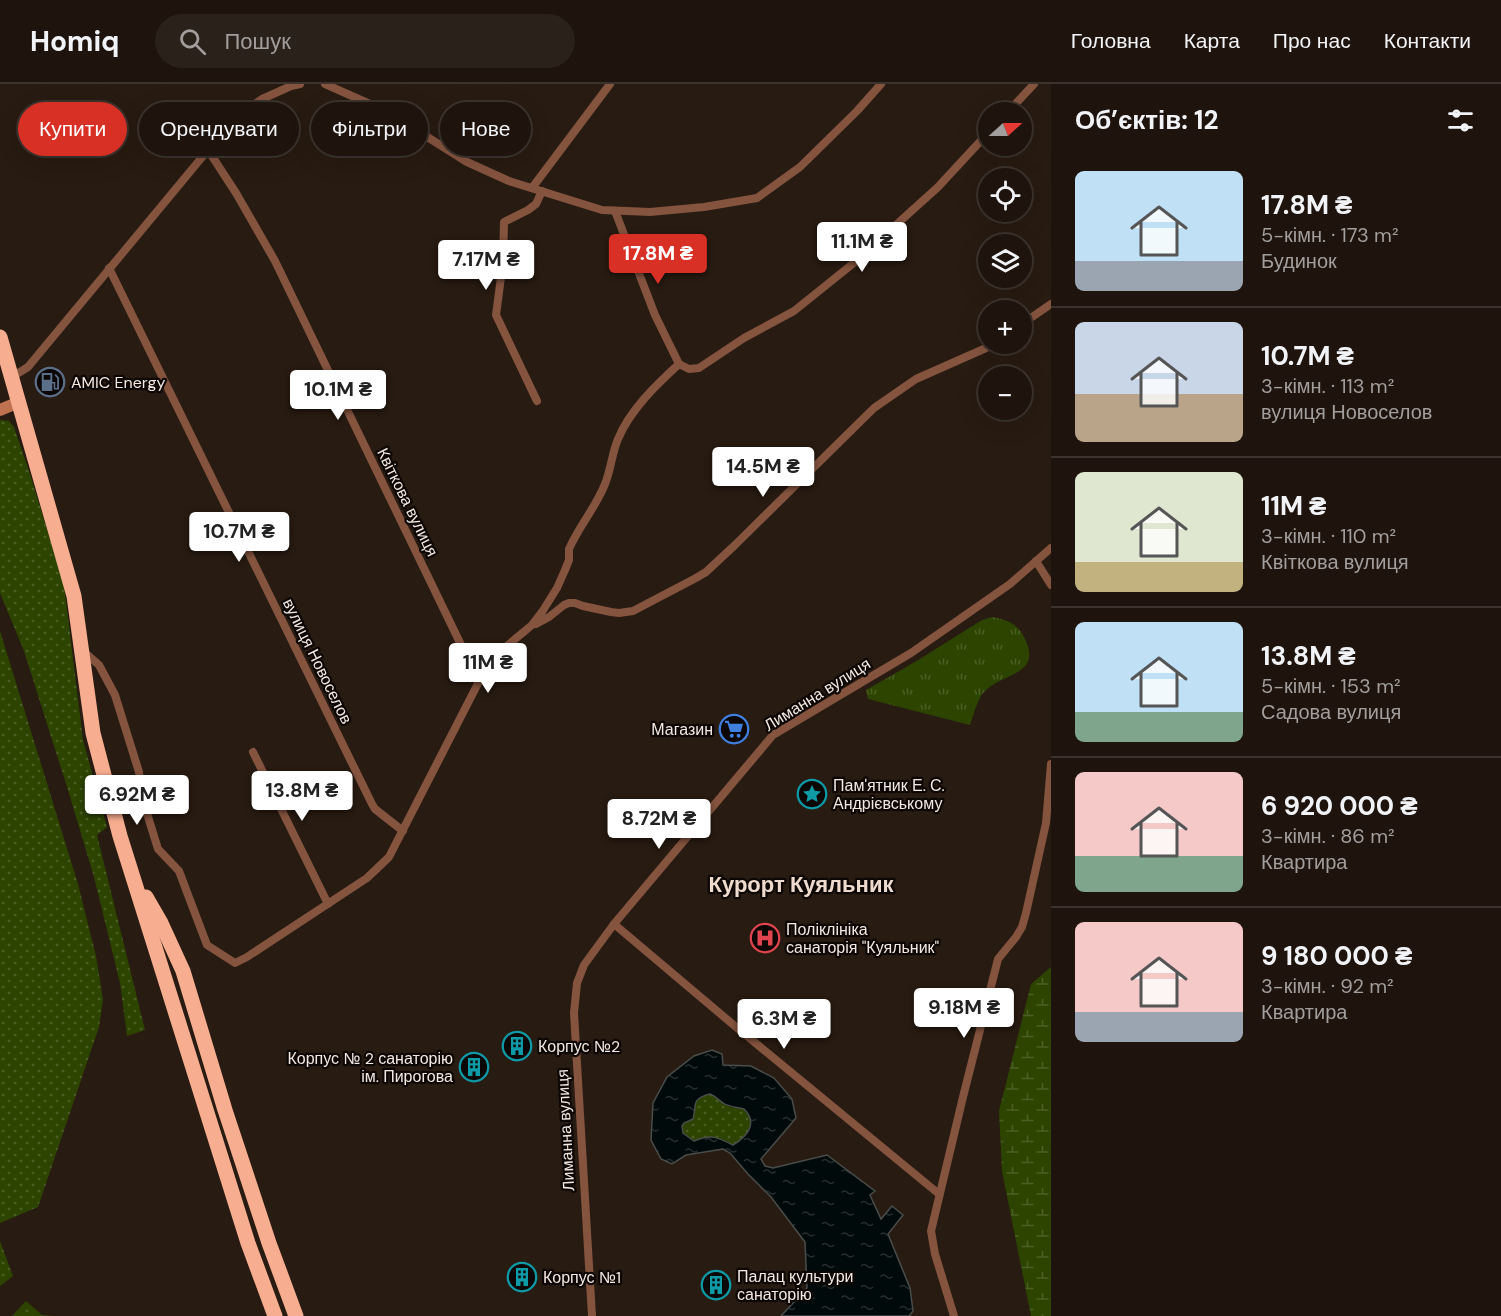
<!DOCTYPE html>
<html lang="uk">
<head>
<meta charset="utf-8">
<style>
  body { margin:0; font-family:"DM Sans",sans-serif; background:#2b211b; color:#f1f3f6; height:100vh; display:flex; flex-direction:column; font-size:22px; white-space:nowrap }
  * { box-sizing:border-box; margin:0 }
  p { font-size:20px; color:#a19e9d }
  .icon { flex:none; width:33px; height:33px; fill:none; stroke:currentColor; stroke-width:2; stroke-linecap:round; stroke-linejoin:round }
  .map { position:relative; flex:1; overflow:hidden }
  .side { display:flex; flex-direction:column; background:#1e140d; width:450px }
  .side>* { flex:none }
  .hud { position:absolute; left:18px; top:18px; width:570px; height:54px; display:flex; gap:12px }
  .needle { width:39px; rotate:69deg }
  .tools { position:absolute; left:978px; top:18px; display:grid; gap:12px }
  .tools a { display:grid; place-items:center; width:54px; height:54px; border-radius:50%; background:#1e140d; box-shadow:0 6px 24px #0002,0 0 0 2px #3c332e; font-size:30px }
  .price { position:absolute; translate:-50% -51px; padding:0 14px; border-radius:6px; background:#fff; color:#222; font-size:20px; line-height:39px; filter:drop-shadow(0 2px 3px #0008) }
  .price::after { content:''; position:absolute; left:50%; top:36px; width:18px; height:14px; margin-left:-9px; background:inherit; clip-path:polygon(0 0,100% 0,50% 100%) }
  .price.selected { background:#d93025; color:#fff }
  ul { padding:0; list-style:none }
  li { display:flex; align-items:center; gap:18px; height:150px; padding:0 24px }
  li+li { border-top:2px solid #3c332e }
  li span { display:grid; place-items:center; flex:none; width:168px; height:120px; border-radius:9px; color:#555 }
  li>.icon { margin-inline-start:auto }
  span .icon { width:72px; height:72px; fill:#fffc; stroke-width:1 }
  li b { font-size:26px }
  h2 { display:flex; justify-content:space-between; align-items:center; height:72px; padding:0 24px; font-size:26px }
  .pill { padding:0 21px; border-radius:27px; background:#1e140d; box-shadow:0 6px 24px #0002,0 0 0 2px #3c332e; font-size:21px; line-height:54px }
  .pill.selected { background:#d93025; color:#fff }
  header { display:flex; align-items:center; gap:36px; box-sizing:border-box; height:84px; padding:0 30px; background:#1e140d; border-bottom:2px solid #3c332e }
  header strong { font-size:28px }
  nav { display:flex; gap:33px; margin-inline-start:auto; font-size:21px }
  .search { width:420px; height:54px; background:#2b211b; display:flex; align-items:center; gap:15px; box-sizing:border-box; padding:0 21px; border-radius:33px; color:#a19e9d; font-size:22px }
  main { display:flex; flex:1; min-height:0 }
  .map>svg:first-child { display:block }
</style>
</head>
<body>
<header>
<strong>Homiq</strong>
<div class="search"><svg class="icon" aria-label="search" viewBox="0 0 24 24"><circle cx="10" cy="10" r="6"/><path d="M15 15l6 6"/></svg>Пошук</div>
<nav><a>Головна</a><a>Карта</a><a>Про нас</a><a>Контакти</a></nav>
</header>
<main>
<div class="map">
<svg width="1051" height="1232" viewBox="0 0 1051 1232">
  <defs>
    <pattern id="grass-dots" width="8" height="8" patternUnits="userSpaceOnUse" patternTransform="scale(1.5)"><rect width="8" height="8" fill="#2c4400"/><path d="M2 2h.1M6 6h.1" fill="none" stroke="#4b5f25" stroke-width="1.8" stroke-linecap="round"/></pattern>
    <pattern id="wetland-marsh" width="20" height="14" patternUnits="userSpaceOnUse" patternTransform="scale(1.5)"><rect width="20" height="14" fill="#2c4400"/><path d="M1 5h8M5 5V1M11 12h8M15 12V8" fill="none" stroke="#4b5f25"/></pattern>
    <pattern id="park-tufts" width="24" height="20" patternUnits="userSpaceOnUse" patternTransform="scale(1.5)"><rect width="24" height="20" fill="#2c4400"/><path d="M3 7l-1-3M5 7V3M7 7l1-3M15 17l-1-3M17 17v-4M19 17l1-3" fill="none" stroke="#4b5f25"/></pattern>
    <pattern id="water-ripples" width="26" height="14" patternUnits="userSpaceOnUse" patternTransform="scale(1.5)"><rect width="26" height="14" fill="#010a0b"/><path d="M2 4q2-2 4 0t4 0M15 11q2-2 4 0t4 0" fill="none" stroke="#262e2e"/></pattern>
  </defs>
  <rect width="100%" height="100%" fill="#281b11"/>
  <!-- grass -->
  <g fill="url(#grass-dots)">
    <path d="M0 336 9 337 14 343 30 390 64 501 83 656 107 743 97 751 145 946 127 952 120 899 94 793 68 706 24 567 0 509Z"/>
    <path d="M0 547 78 800 96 872 103 916 99 943 38 1123 0 1139Z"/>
    <path d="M710 1010C717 1012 721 1019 728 1022 733 1024 739 1024 744 1025 760 1040 746 1053 732 1061 720 1054 708 1051 694 1057L683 1049 682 1042 695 1030C693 1018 698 1013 710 1010Z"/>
    <path d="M0 1157 13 1192 0 1202Z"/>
    <path d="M26 1217 42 1231 56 1232H12Z"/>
  </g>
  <!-- wetland -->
  <path fill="url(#wetland-marsh)" d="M1051 883V1232H1031L1002 1087 999 1027 1031 900Z"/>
  <!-- park -->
  <path fill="url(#park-tufts)" d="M992 533C1005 535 1016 539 1023 551 1045 591 1004 588 985 607 978 613 973 632 970 641L868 615 866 606 915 578 982 536Z"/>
  <!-- water -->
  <path fill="url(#water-ripples)" stroke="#494d4b" stroke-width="1.5" fill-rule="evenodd" d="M712 966 722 970 723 981 751 982 774 994 792 1015 796 1034 761 1075 765 1082 773 1084 827 1071 875 1107 870 1111 881 1135 892 1122 903 1131 888 1150 910 1204 913 1227 909 1232H781L807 1204 805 1158 771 1113 748 1090 730 1069 723 1065 686 1071 672 1080 661 1075 651 1056 653 1019 667 993 694 972ZM710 1010C716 1012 718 1016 723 1019 729 1023 737 1023 744 1025 759 1040 746 1053 733 1061 717 1053 711 1050 694 1057L683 1049 682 1042 684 1039 693 1035C697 1022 690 1015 710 1010Z"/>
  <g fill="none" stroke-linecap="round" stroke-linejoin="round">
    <!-- street -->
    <g stroke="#85543f" stroke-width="8">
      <path d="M325 0 370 20 421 49 467 78 509 97 602 126 650 128 704 123 757 114 800 83 857 27 881 0"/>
      <path d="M1008 28 1034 0"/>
      <path d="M208 66 236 109 275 177 464 567 474 580 486 587"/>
      <path d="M532 104 610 0"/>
      <path d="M615 127 655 231 679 280 689 285 699 284 744 254 794 227 855 178 938 103 988 49"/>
      <path d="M109 184 372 720 375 725 403 747"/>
      <path d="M1022 240 1051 220"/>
      <path d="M12 293 28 283 208 66 241 30 262 15 291 2 300 0"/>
      <path d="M537 317 496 231 503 178 504 138 528 126 536 120 542 107"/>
      <path d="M1036 477 1051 501"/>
      <path d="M536 540 549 533 564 521 569 519H575L583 522 611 528 619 529 633 527 696 494 706 488 735 461 874 324 916 295 986 264 992 260"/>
      <path d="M83 567 99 581 115 611 139 688 141 710 158 765 179 787 207 861 235 879 247 873 367 794 389 773 490 576 532 541 542 528 557 504 565 486 569 476V465C579 442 596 423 605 400 611 385 612 369 618 355 630 326 656 301 679 280"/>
      <path d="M253 668 328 820"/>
      <path d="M614 840 736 943 939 1110"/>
      <path d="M592 1232 574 929 577 899 584 881 592 870 614 840 773 651 911 569 1010 500 1051 464"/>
      <path d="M954 1232 935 1170 931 1147 963 1013 998 875 1016 853 1022 843 1026 829 1046 739 1051 680"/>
    </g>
    <!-- secondary -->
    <path stroke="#c07150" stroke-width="12" d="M0 326 19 318"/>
    <!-- highway -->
    <g stroke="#f7ad8f" stroke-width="15">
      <path d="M0 253 74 512 93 649 120 752 248 1159 275 1232"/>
      <path d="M146 813 161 839 183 887 225 1026 269 1159 296 1232"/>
    </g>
  </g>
  <!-- icons -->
  <defs>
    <g id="fuel-ring" transform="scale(1.5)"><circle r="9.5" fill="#0c0704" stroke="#5c6f8a" stroke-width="1.5"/><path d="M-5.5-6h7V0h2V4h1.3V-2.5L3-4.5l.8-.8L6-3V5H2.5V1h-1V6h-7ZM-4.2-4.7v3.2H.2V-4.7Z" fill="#5c6f8a"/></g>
    <g id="supermarket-ring" transform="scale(1.5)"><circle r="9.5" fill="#0c0704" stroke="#3f7fe0" stroke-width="1.5"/><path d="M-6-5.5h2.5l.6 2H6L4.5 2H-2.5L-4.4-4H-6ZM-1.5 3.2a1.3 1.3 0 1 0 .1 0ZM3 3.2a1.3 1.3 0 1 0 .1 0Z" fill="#3f7fe0"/></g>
    <g id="sight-ring" transform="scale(1.5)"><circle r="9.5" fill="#0c0704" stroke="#0f9aa8" stroke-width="1.5"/><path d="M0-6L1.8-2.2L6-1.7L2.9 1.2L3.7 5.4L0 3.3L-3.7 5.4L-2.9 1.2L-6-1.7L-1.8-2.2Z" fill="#0f9aa8"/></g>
    <g id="hospital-ring" transform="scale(1.5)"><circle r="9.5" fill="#0c0704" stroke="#e0444e" stroke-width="1.5"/><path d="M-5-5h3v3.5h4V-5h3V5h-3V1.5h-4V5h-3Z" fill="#e0444e"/></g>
    <g id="building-ring" transform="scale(1.5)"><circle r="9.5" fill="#0c0704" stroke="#0f9aa8" stroke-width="1.5"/><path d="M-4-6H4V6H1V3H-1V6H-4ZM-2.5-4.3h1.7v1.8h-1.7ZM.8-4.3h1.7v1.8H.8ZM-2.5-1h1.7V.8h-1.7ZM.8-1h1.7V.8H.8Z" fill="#0f9aa8"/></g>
  </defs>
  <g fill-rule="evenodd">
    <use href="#fuel-ring" x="50" y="298"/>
    <use href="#supermarket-ring" x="734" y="645"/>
    <use href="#sight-ring" x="812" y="710"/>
    <use href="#hospital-ring" x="765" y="854"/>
    <use href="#building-ring" x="517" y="962"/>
    <use href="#building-ring" x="474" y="983"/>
    <use href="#building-ring" x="522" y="1193"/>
    <use href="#building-ring" x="716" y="1201"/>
  </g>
  <g text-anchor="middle" stroke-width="4.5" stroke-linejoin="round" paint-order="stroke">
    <!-- poi labels -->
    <g font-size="16" fill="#f2e8e1" stroke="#0c0704" text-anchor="start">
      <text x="71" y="304">AMIC Energy</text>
      <text x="713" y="651" text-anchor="end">Магазин</text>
      <text x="833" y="707">Пам'ятник Е. С.<tspan x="833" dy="18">Андрієвському</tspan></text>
      <text x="786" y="851">Поліклініка<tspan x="786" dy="18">санаторія "Куяльник"</tspan></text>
      <text x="538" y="968">Корпус №2</text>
      <text x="453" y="980" text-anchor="end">Корпус № 2 санаторію<tspan x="453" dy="18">ім. Пирогова</tspan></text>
      <text x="737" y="1198">Палац культури<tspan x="737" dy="18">санаторію</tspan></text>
      <text x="543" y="1199">Корпус №1</text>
    </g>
    <!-- street labels -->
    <g font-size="16" fill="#f2e8e1" stroke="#0c0704">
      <text transform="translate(408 418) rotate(64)" y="6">Квіткова вулиця</text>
      <text transform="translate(318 577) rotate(64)" y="6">вулиця Новоселов</text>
      <text transform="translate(817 610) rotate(-32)" y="6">Лиманна вулиця</text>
      <text transform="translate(565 1046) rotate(-93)" y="6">Лиманна вулиця</text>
    </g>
    <!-- district labels -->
    <g font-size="22" font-weight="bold" fill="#eedbce" stroke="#0c0704">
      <text x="801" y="808">Курорт Куяльник</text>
    </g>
  </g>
</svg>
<div class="tools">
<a><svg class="needle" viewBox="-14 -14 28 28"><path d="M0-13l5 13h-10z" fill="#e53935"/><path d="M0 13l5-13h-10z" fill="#a19e9d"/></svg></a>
<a><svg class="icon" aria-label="locate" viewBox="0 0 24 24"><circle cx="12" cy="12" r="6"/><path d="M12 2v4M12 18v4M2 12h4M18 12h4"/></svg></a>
<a><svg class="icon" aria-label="layers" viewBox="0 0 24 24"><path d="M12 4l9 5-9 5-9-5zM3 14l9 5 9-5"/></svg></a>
<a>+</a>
<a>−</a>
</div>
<b class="price" style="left:862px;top:189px">11.1M ₴</b>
<b class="price selected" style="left:658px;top:201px">17.8M ₴</b>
<b class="price" style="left:486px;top:207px">7.17M ₴</b>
<b class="price" style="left:338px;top:337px">10.1M ₴</b>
<b class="price" style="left:763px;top:414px">14.5M ₴</b>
<b class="price" style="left:239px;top:479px">10.7M ₴</b>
<b class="price" style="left:488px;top:610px">11M ₴</b>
<b class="price" style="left:302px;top:738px">13.8M ₴</b>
<b class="price" style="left:137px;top:742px">6.92M ₴</b>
<b class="price" style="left:659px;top:766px">8.72M ₴</b>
<b class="price" style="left:964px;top:955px">9.18M ₴</b>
<b class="price" style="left:784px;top:966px">6.3M ₴</b>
<div class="hud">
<a class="pill selected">Купити</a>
<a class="pill">Орендувати</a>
<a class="pill">Фільтри</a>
<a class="pill">Нове</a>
</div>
</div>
<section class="side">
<h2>Об’єктів: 12<svg class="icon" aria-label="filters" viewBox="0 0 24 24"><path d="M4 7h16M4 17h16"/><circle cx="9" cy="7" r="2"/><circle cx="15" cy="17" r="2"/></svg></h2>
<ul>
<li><span style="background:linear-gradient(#bfe0f5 75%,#9aa5b1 0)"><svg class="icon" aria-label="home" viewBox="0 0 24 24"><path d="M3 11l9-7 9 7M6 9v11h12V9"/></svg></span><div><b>17.8M ₴</b><p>5-кімн. · 173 m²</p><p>Будинок</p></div></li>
<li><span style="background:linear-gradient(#c9d6e8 60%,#b9a48a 0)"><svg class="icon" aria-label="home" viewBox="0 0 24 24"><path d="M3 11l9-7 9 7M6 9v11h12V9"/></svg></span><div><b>10.7M ₴</b><p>3-кімн. · 113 m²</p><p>вулиця Новоселов</p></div></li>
<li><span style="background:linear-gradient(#dfe7d0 75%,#c2b280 0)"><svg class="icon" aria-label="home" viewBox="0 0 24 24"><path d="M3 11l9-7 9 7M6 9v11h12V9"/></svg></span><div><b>11M ₴</b><p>3-кімн. · 110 m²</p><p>Квіткова вулиця</p></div></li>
<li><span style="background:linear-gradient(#bfe0f5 75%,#7fa58c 0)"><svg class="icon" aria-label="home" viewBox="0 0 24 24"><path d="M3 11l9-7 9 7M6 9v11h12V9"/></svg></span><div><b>13.8M ₴</b><p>5-кімн. · 153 m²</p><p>Садова вулиця</p></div></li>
<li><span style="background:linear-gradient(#f6c9c9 70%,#7fa58c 0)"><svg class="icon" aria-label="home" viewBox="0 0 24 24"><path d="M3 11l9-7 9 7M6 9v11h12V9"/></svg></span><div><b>6 920 000 ₴</b><p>3-кімн. · 86 m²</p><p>Квартира</p></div></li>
<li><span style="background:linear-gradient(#f6c9c9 75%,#9aa5b1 0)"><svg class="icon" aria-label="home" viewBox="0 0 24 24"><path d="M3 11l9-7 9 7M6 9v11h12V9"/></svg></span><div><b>9 180 000 ₴</b><p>3-кімн. · 92 m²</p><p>Квартира</p></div></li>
</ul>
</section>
</main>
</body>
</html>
